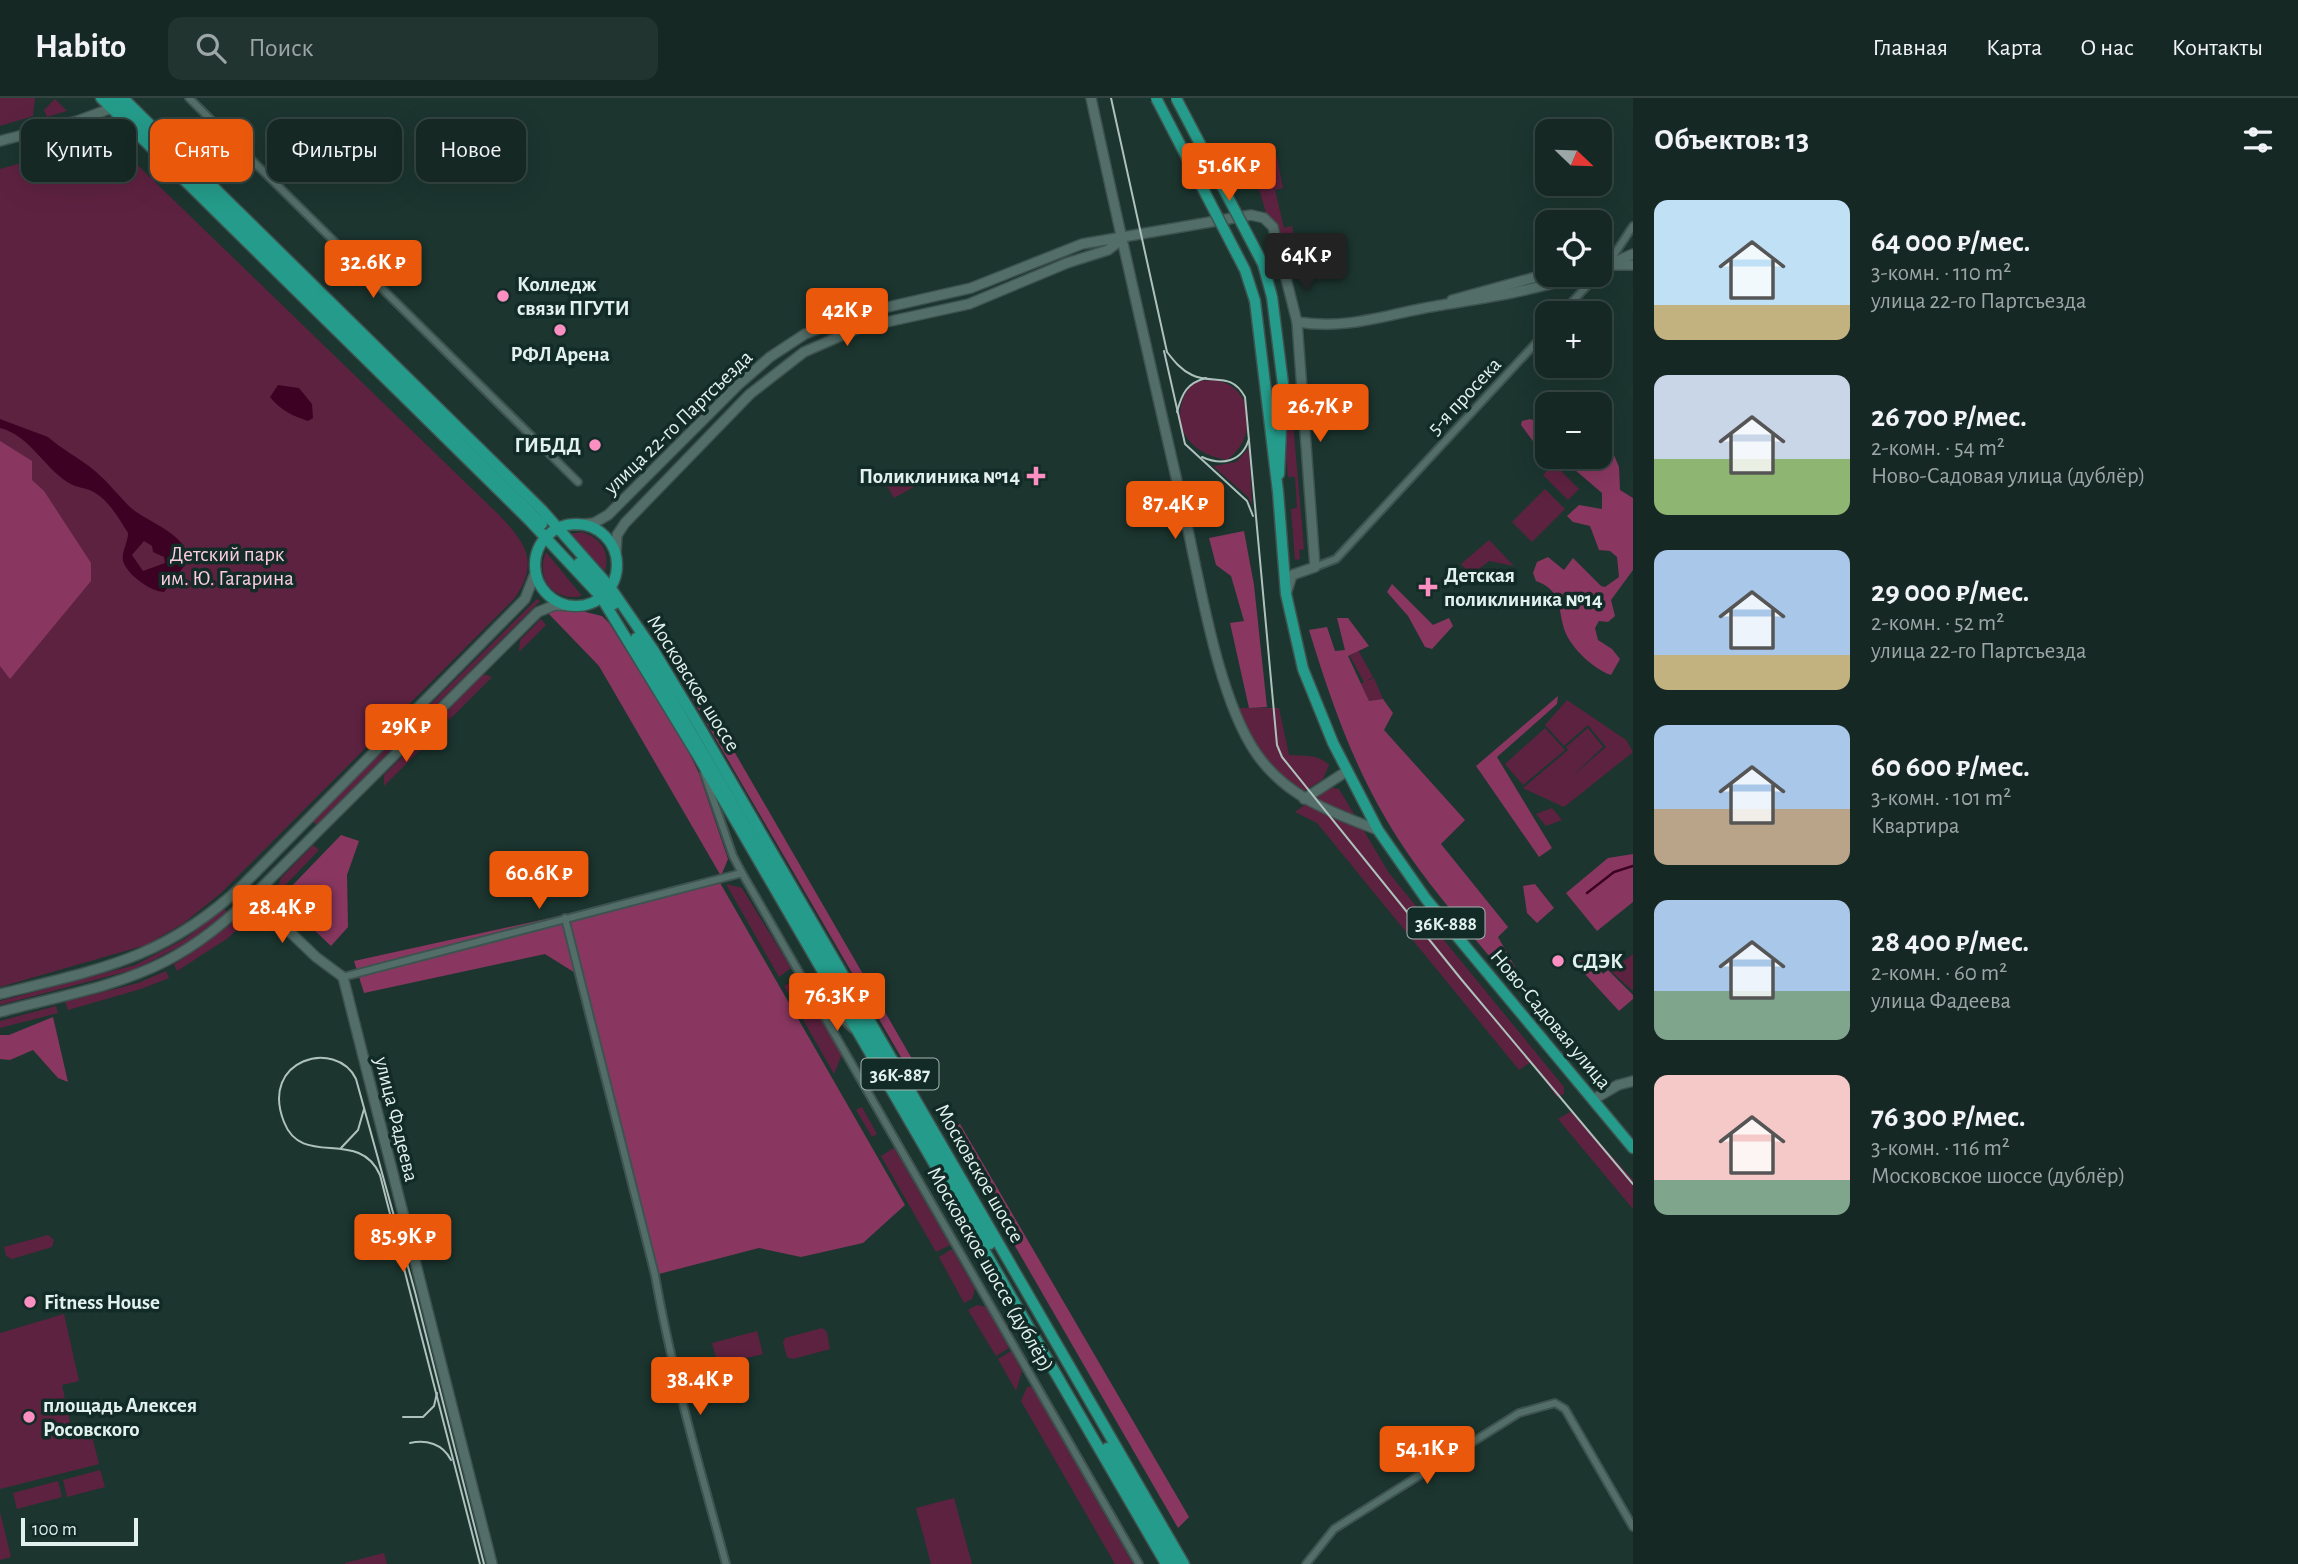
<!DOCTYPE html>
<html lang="ru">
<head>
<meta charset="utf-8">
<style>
  body { margin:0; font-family:"Alegreya Sans",sans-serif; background:#223430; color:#f1f3f6; height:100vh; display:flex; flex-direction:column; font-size:26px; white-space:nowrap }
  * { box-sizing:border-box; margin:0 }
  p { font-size:23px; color:#9da6a6 }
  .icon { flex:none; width:38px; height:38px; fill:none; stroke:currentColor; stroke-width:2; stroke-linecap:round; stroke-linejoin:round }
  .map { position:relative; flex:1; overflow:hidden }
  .side { display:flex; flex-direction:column; background:#152823; width:665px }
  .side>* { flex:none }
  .top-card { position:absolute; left:21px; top:21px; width:665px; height:63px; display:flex; gap:14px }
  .needle { width:46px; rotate:113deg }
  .tools { position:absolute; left:1535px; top:21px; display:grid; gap:14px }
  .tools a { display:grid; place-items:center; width:77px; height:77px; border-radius:14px; background:#152823; box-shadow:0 7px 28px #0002,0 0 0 2px #344441; font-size:35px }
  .scale { position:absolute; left:21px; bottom:18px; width:117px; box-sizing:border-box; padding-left:7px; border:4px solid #e2f1ed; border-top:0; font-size:19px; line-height:24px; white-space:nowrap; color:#e2f1ed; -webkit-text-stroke:5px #122b26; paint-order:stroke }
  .price { position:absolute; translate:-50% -60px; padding:0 16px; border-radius:7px; background:#ea580c; color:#fff; font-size:23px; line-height:46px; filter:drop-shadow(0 2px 4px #0008) }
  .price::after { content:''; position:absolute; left:50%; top:42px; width:21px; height:16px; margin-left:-10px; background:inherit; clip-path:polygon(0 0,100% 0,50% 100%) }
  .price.active { background:#222; color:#fff }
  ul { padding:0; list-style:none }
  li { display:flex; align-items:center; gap:21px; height:175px; padding:0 21px }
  li span { display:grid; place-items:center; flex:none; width:196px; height:140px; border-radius:14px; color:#555 }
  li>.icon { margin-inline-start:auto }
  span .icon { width:84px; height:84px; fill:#fffc; stroke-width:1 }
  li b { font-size:30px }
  h2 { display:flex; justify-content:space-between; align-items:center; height:84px; padding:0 21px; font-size:30px }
  .pill { padding:0 24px; border-radius:14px; background:#152823; box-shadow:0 7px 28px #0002,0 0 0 2px #344441; font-size:24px; line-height:63px }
  .pill.active { background:#ea580c; color:#fff }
  header { display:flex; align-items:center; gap:42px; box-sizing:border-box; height:98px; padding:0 35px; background:#152823; border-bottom:2px solid #344441 }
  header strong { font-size:33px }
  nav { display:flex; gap:38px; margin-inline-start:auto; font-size:24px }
  .search { width:490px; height:63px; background:#223430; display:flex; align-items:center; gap:18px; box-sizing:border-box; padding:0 24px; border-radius:14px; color:#9da6a6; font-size:26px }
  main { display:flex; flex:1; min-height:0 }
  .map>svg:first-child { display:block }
</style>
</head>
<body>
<header>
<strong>Habito</strong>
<div class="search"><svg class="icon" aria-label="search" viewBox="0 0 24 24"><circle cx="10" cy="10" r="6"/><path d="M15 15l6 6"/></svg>Поиск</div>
<nav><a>Главная</a><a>Карта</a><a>О нас</a><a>Контакты</a></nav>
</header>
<main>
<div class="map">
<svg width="1633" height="1466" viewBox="0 0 1633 1466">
  <rect width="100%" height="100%" fill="#1c352f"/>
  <!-- green -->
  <g fill="#5e2241">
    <path d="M0 0H35L33 18 0 28Z"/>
    <path d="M55 1 67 13 47 19 44 12Z"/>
    <path d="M86 47 122 52 498 416C526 445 540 464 514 501L221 795 184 825 146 847 0 889V71Z"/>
    <path d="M1269 55 1277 59 1283 90 1275 92 1284 130 1292 128 1299 165 1282 167 1250 62Z"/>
    <path d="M1282 256 1291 302 1304 451 1299 452 1300 461 1295 462 1291 411 1297 410 1295 379H1288L1276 259Z"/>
    <path d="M1212 282C1255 285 1259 340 1227 362 1196 357 1171 335 1183 301 1185 295 1190 287 1196 284 1200 282 1208 283 1212 282Z"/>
    <path d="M1249 350 1252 407 1248 399 1213 368 1236 364Z"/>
    <path d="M1554 366 1579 391 1568 402 1543 377Z"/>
    <path d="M914 373 921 385 894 400 887 388Z"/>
    <path d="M1545 391 1565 411 1532 444 1512 424Z"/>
    <path d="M582 434C601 440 610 454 605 473L570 436Z"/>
    <path d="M1489 442 1514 468 1489 463 1471 477 1461 466Z"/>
    <path d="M546 454 582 498C554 504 535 481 546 454Z"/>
    <path d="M537 501 540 503 317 726 314 725 313 722Z"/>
    <path d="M541 521 546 527 519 554 520 542Z"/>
    <path d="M1358 552 1373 579 1366 583 1374 580 1383 601 1369 603 1361 586 1364 584 1350 558Z"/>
    <path d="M483 576 492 579 449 622 446 616 450 610Z"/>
    <path d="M1567 602 1626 642 1633 654 1564 709 1523 690 1568 652 1566 649 1588 630 1603 649 1570 680 1606 649 1588 627 1564 648 1545 627Z"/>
    <path d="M1234 610H1279L1289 657C1304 658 1318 656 1329 667L1323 681 1298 697 1268 670Z"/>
    <path d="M437 630 440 632 384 688V677L430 631Z"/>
    <path d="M1545 630 1565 652 1523 687 1505 666Z"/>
    <path d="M1329 689 1339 691 1389 775 1564 989V996L1557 999 1531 964 1519 972 1317 725 1295 714Z"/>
    <path d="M1552 710 1562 722 1546 728 1536 716Z"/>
    <path d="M313 747 319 752 275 798 281 780Z"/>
    <path d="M726 786 742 790 791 870 779 879Z"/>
    <path d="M224 811 227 814 188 844 136 871 0 907V903L135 867 185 841Z"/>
    <path d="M255 815 228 840 177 873 174 866C196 855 235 818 255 815Z"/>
    <path d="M1633 856V893L1611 873Z"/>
    <path d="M166 873 169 880 141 891 68 912 65 904 138 885Z"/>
    <path d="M797 880 842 956 834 976 784 888Z"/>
    <path d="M56 908 58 915 0 930V923Z"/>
    <path d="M862 1009 877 1036 872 1039 856 1012Z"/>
    <path d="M1572 1013 1633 1082V1111L1558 1021Z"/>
    <path d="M894 1050 950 1147 936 1154 881 1058Z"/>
    <path d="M48 1137 54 1142 52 1149 12 1161 6 1158 4 1149Z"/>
    <path d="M952 1151 975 1191 972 1201 964 1205 939 1159Z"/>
    <path d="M977 1207 986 1209 1009 1250 996 1258 968 1212Z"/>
    <path d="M64 1216 79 1283 62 1287 73 1338 91 1335 99 1366 0 1391V1235Z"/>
    <path d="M822 1230 827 1234 830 1251 793 1261 787 1259 783 1245 785 1240Z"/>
    <path d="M757 1233 763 1256 718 1267 712 1245Z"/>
    <path d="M1011 1253 1022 1273 1016 1293 998 1261Z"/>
    <path d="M1027 1289H1032L1133 1466H1115L1021 1303Z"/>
    <path d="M100 1372 105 1389 67 1399 63 1382Z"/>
    <path d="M58 1383 62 1399 17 1411 13 1395Z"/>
    <path d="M954 1400 972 1466H931L916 1410Z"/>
    <path d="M0 1414 11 1459 0 1462Z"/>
    <path d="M384 1455 387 1466H345V1465Z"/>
  </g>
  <!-- forest -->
  <g fill="#893760">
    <path d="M1530 321 1547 327V359H1600V351L1614 357 1619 369 1620 392 1633 400V472L1611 502 1615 518 1608 524 1599 523 1595 530 1598 542 1612 551 1620 561 1611 577C1593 571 1567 547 1563 527 1558 506 1560 492 1536 483L1533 475 1537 464 1548 459 1564 472 1573 460 1601 488 1605 489 1619 479 1617 459 1610 453 1599 452 1590 428 1573 424 1567 418 1579 407 1602 411V395L1568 366 1544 358 1521 327 1522 323Z"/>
    <path d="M0 343 32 363V382L44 393 91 465V483L10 581 0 568Z"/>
    <path d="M1244 433 1254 487 1267 609 1249 610 1230 525 1244 523 1231 478 1216 467 1209 440Z"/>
    <path d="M1392 486 1433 527 1449 520 1453 528 1432 551 1425 549 1408 518 1387 494Z"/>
    <path d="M573 511 602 518 609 525 685 647 698 673 728 761 721 778 599 568 547 514Z"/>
    <path d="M1337 520H1348L1369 548 1348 558 1369 603 1383 601 1393 615 1384 632 1465 722 1441 746 1508 829 1498 839 1519 876 1510 883C1467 830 1420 780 1386 721 1351 662 1329 597 1309 532L1327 529 1335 553 1345 552Z"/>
    <path d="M675 564 687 572 915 966 908 971 682 583Z"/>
    <path d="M1558 598 1557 606 1497 659 1552 750 1539 759 1476 668Z"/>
    <path d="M341 737 359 743 347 777 348 829 331 848 288 807 286 794Z"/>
    <path d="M1633 756V804L1597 833 1566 795 1608 760Z"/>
    <path d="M719 783 905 1107 863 1145 801 1159 759 1150 655 1177 580 878 545 856 364 895 354 863Z"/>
    <path d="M1535 786 1554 810 1537 825 1527 815 1523 788Z"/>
    <path d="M1582 860 1592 871 1597 868 1603 876 1608 872 1633 897V901L1619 913 1575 865Z"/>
    <path d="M53 919 68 984 58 980 33 952 10 962 0 961V937H9Z"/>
    <path d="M960 1026 1189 1419 1178 1430 948 1032Z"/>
  </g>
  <!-- water -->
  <g fill="#3d0124" fill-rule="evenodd">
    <path d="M278 287 299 290 312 306 313 320 308 323C293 318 280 312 270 299Z"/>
    <path d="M0 321 48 339C61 351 80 360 95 373 108 384 118 397 130 409 146 424 189 436 188 463L164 494C152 494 127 477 123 463 121 454 128 445 128 435 120 422 113 410 102 400 89 388 80 392 67 384 43 368 29 337 0 330ZM144 443 152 448 153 454 164 459 165 465 143 473 132 457Z"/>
  </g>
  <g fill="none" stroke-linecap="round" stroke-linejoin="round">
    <!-- stream -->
    <path stroke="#3d0124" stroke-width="2.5" d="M1587 795 1614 774 1633 768"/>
    <!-- street casing -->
    <g stroke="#3e534f" stroke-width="10">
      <g id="street">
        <path d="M189 0 578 384"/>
        <path d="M1608 166 1633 128"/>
        <path d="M1562 215 1597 177"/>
        <path d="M1315 469 1336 461 1547 233"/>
        <path d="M704 675 733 758 742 775 1139 1466"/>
        <path d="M565 820 655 1177C672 1275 700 1370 726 1466"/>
        <path d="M343 879 742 775"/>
        <path d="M818 899 854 932"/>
        <path d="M1306 1466 1334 1431 1519 1315 1555 1305 1565 1311 1633 1429"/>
      </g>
    </g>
    <!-- secondary casing -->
    <g stroke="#3e534f" stroke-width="12">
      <g id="secondary">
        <path d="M1091 0C1121 140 1153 279 1185 418 1200 485 1218 600 1256 655 1286 699 1331 714 1378 732"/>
        <path d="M0 43 77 23 112 10"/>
        <path d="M1610 167H1633"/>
        <path d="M1600 170 1633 156"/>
        <path d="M1452 202 1547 176"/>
        <path d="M1297 224C1350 232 1386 216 1436 208 1485 200 1533 193 1579 177"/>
        <path d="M576 427 594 425 608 417 738 287 770 259 805 236 857 216 971 190 1082 146 1251 117 1264 120 1273 129 1297 224 1315 469 1292 477 1287 493"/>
        <path d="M616 454 617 437 625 425 750 296 804 254 859 230 969 206 1067 165 1108 152 1122 141"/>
        <path d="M1304 701 1347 673"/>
        <path d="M242 788 316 859 343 879 492 1466"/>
        <path d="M0 896C100 871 164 861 242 788L525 501 536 473"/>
        <path d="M0 914C55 899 116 889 166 863 199 846 226 823 253 798L538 514 555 507 571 508"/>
        <path d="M1594 1001 1618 987 1633 983"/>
      </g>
    </g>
    <!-- primary casing -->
    <g stroke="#3e534f" stroke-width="13">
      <g id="primary">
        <path d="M101 0 530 423 601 499 698 658 1166 1466"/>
        <path d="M112 0 542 426"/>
        <path d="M123 0 542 412 610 489 654 553 698 626 1184 1466"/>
        <path d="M1272 199 1283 286 1279 376"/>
        <path d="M1255 203 1278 394 1286 496 1303 571 1333 645 1378 732 1426 801 1633 1050"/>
        <circle cx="576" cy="467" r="41"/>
        <path d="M579 465 614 506"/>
        <path d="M636 540 990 1146"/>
        <path d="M1107 1350 1174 1466"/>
      </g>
    </g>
    <!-- street -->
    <use href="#street" stroke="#536e68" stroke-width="6"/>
    <!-- secondary -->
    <use href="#secondary" stroke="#536e68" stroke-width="9"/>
    <!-- primary -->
    <use href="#primary" stroke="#259c8b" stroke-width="10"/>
    <!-- tram -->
    <g stroke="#afc1bc" stroke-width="2">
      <path d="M1111 0 1167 254C1174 263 1181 272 1192 277 1213 287 1231 273 1245 299L1277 647 1282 659 1461 881 1633 1086"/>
      <path d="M1164 253 1185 346 1247 403 1253 418"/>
      <path d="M1177 314C1182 295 1187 285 1206 280"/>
      <path d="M1202 359C1222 368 1242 364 1249 341"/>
      <path d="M341 1050 358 1032 364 1011"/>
      <path d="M403 1319H423L434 1308 437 1295"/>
      <path d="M410 1345C426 1341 443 1346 451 1362"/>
      <path d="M480 1466 380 1077C359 1029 302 1071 284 1024 259 961 336 940 356 981L415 1194 484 1466"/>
    </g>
    <!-- primary-bridge casing -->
    <g stroke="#3e534f" stroke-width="13" stroke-linecap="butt">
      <g id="primary-bridge">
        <path d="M1156 0 1245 172 1255 203"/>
        <path d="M1176 0 1263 166 1272 199"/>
      </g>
    </g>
    <!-- primary-bridge -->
    <use href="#primary-bridge" stroke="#259c8b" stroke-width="10"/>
  </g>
  <!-- markers -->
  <g fill="#fc8fc2" stroke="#122b26" stroke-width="2.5">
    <circle cx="503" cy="198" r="7"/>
    <circle cx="560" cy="232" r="7"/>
    <circle cx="595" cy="347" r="7"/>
    <path d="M1032.5 367.5h7v7h7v7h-7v7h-7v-7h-7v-7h7z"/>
    <path d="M1424.5 478.5h7v7h7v7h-7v7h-7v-7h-7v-7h7z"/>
    <circle cx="1558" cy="863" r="7"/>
    <circle cx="30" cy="1204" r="7"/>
    <circle cx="29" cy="1319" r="7"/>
  </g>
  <g text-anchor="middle" stroke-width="7" stroke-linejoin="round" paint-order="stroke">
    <!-- shield labels -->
    <g fill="#122b26" stroke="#a4b6b1" stroke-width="2">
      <rect x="1407.5" y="809.5" width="77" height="31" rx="5"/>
      <rect x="861.5" y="960.5" width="77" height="31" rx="5"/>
    </g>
    <g font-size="19" font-weight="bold" fill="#e2f1ed">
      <text x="1446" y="832">36К-888</text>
      <text x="900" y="983">36К-887</text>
    </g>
    <!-- poi labels -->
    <g font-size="21" font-weight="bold" fill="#e2f1ed" stroke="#122b26" text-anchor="start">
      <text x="517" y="193">Колледж<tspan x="517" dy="24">связи ПГУТИ</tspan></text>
      <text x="560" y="263" text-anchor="middle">РФЛ Арена</text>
      <text x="581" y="354" text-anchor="end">ГИБДД</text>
      <text x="1020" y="385" text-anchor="end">Поликлиника №14</text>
      <text x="1444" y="484">Детская<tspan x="1444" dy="24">поликлиника №14</tspan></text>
      <text x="1572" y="870">СДЭК</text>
      <text x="44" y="1211">Fitness House</text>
      <text x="43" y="1314">площадь Алексея<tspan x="43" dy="24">Росовского</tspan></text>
    </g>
    <!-- street labels -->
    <g font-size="21" fill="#e2f1ed" stroke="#122b26">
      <text transform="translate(1464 298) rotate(-47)" y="7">5-я просека</text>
      <text transform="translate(678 324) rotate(-44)" y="7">улица 22-го Партсъезда</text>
      <text transform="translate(694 585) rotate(58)" y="7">Московское шоссе</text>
      <text transform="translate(1551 921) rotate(50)" y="7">Ново-Садовая улица</text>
      <text transform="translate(397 1021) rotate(76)" y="7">улица Фадеева</text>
      <text transform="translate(980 1075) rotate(60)" y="7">Московское шоссе</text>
      <text transform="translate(991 1171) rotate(60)" y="7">Московское шоссе (дублёр)</text>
    </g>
    <!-- park labels -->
    <g font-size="21" fill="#fccce0" stroke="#122b26">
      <text x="227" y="463">Детский парк<tspan x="227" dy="24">им. Ю. Гагарина</tspan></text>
    </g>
  </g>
</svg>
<div class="tools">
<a><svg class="needle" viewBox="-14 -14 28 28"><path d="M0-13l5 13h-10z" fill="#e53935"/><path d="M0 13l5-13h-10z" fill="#9da6a6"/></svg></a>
<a><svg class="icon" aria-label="locate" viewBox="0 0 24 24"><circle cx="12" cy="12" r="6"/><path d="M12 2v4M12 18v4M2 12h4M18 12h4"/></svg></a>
<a>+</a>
<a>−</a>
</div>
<div class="scale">100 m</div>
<b class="price" style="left:1229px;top:105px">51.6K ₽</b>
<b class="price active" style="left:1306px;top:195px">64K ₽</b>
<b class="price" style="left:373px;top:202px">32.6K ₽</b>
<b class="price" style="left:847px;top:250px">42K ₽</b>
<b class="price" style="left:1320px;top:346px">26.7K ₽</b>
<b class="price" style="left:1175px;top:443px">87.4K ₽</b>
<b class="price" style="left:406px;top:666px">29K ₽</b>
<b class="price" style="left:539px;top:813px">60.6K ₽</b>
<b class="price" style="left:282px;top:847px">28.4K ₽</b>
<b class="price" style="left:837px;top:935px">76.3K ₽</b>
<b class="price" style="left:403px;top:1176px">85.9K ₽</b>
<b class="price" style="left:700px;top:1319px">38.4K ₽</b>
<b class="price" style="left:1427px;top:1388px">54.1K ₽</b>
<div class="top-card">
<a class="pill">Купить</a>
<a class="pill active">Снять</a>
<a class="pill">Фильтры</a>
<a class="pill">Новое</a>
</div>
</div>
<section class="side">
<h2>Объектов: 13<svg class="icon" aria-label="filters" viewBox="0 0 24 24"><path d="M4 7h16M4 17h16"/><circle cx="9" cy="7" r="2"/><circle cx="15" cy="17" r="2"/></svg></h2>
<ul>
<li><span style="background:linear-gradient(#bfe0f5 75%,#c2b280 0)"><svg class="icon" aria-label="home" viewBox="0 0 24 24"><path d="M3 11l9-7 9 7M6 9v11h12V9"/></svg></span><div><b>64 000 ₽/мес.</b><p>3-комн. · 110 m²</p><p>улица 22-го Партсъезда</p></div></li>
<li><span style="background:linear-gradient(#c9d6e8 60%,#8fb573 0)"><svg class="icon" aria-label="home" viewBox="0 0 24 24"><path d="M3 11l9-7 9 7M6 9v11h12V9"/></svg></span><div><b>26 700 ₽/мес.</b><p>2-комн. · 54 m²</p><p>Ново-Садовая улица (дублёр)</p></div></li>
<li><span style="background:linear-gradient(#a9c7e8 75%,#c2b280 0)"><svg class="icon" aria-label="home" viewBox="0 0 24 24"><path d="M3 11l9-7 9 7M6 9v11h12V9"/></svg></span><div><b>29 000 ₽/мес.</b><p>2-комн. · 52 m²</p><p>улица 22-го Партсъезда</p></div></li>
<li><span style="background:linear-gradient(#a9c7e8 60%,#b9a48a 0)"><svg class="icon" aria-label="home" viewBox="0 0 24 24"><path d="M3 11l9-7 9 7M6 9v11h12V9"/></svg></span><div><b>60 600 ₽/мес.</b><p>3-комн. · 101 m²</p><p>Квартира</p></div></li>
<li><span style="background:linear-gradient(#a9c7e8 65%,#7fa58c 0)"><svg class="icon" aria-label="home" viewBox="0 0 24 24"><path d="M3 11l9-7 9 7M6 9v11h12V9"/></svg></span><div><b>28 400 ₽/мес.</b><p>2-комн. · 60 m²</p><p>улица Фадеева</p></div></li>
<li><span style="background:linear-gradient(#f6c9c9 75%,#7fa58c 0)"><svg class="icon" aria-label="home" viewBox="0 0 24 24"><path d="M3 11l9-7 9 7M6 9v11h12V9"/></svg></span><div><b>76 300 ₽/мес.</b><p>3-комн. · 116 m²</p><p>Московское шоссе (дублёр)</p></div></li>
</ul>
</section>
</main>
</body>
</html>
